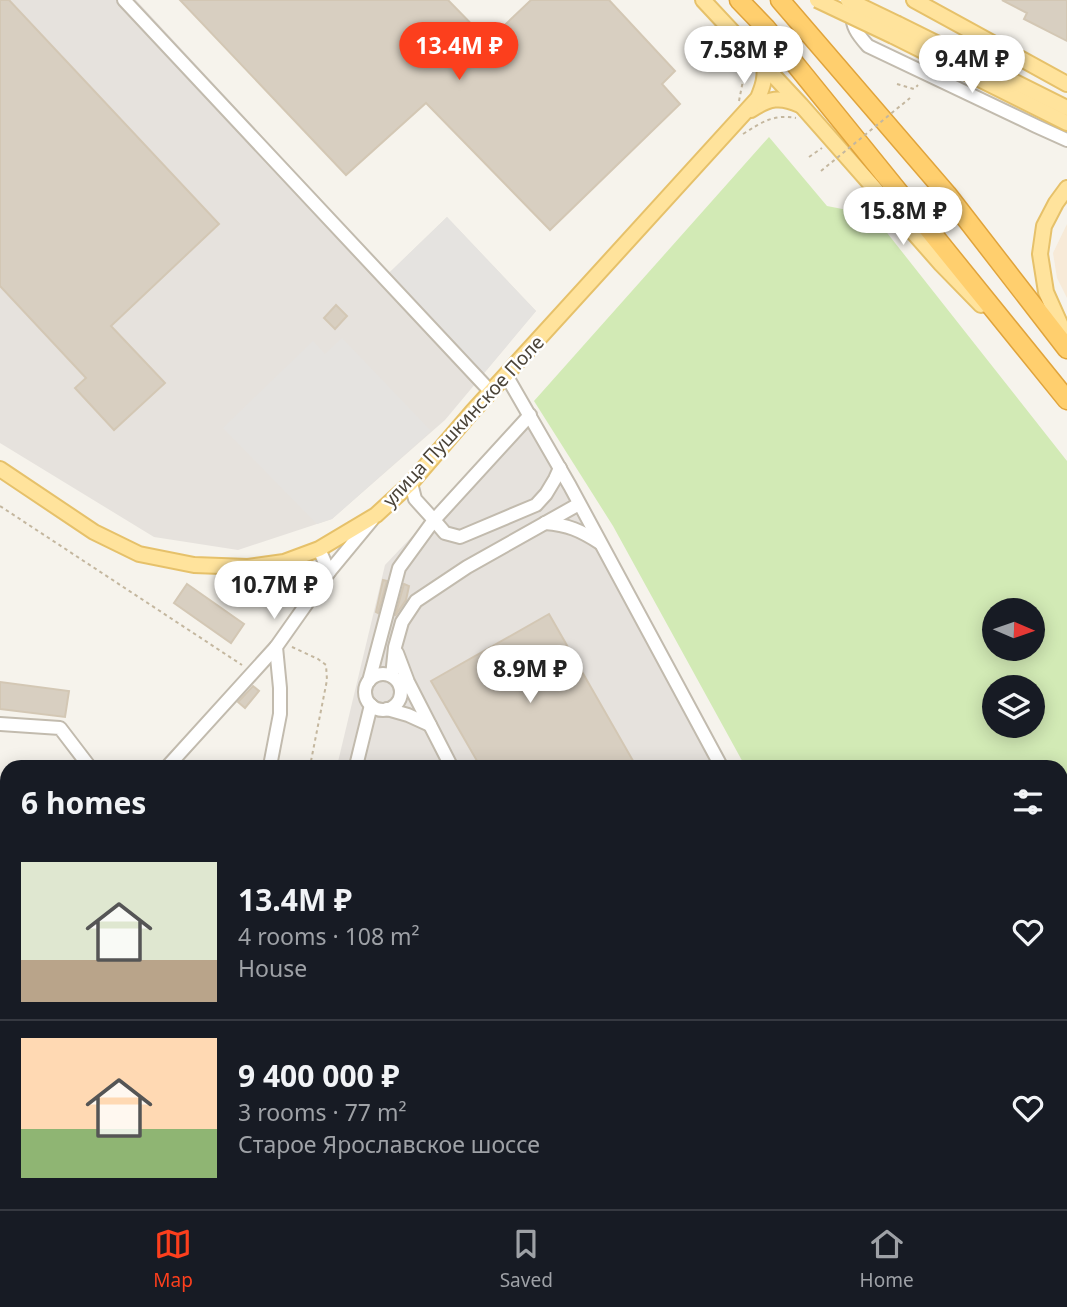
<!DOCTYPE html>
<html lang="en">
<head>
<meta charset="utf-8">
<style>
  body { margin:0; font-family:"Noto Sans",sans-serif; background:#20242c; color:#f1f3f6; height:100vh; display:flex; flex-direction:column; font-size:26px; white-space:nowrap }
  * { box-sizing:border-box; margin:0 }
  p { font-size:23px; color:#9ea1a6 }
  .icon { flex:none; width:38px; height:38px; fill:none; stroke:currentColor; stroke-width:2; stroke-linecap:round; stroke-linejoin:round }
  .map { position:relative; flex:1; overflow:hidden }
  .panel { position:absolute; left:0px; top:760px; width:1068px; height:450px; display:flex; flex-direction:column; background:#171b24; border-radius:21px 21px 0 0; box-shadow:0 4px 18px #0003 }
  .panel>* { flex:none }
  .needle { width:46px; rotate:92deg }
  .fabs { position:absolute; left:982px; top:598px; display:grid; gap:14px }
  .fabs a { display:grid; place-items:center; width:63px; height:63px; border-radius:50%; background:#171b24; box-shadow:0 4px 18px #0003; font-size:35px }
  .price { position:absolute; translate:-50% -60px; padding:0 16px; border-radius:24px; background:#fff; color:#222; font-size:23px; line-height:46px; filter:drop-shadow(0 2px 4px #0008) }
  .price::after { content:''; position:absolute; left:50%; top:42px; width:21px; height:16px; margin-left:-10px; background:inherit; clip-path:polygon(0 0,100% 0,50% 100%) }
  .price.current { background:#fc3f1d; color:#fff }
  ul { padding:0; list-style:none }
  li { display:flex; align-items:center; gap:21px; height:175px; padding:0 21px }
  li+li { border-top:2px solid #363941 }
  li span { display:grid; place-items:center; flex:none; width:196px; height:140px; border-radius:0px; color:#555 }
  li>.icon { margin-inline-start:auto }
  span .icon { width:84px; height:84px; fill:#fffc; stroke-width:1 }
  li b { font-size:30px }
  h2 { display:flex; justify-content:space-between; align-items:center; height:84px; padding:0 21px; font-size:30px }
  .menu { display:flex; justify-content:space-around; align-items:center; height:98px; border-top:2px solid #363941; background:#171b24; font-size:19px; color:#9ea1a6 }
  .menu a { display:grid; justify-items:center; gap:4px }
  .menu .current { color:#fc3f1d }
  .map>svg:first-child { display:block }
</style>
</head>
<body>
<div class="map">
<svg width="1067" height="1209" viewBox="0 0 1067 1209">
  <rect width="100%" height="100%" fill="#f6f3ec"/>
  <!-- commercial -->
  <path fill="#f7ead8" d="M1067 224V298L1057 278 1053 253Z"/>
  <!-- industrial -->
  <g fill="#e6e2dd">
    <path d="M0 0H136L389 273 447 217 536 311 445 420 332 519 238 550 154 537 0 443Z"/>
    <path d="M529 413 726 766H337L385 565Z"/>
    <path d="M233 1202H969L972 1209H232Z"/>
  </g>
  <!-- green -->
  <path fill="#d2eab5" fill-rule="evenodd" d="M769 137 827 206 873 215 1067 461V1209H989L986 1202H1060V766H745L613 526 534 401ZM994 611H1032V649H994ZM994 688H1032V726H994Z"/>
  <!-- parking -->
  <g fill="#e5e3e0">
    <path d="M447 217 536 311 483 374 389 273Z"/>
    <path d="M342 338 431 431 332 519 317 524 223 428 313 341 325 354Z"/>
  </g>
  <!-- building -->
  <g fill="#d8cfc1" stroke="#d3c7b4" stroke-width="2">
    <path d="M0 0H9L219 224 111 326 165 383 114 430 75 388 86 378 0 286Z"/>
    <path d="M180 0H448L488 41 531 0H609L675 71 662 84 680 104 550 230 426 103 346 175Z"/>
    <path d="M1002 0H1067V41L1024 19 1027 13Z"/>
    <path d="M336 305 347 316 335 329 324 318Z"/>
    <path d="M383 580 387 581 378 613 376 612Z"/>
    <path d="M187 584 244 624 231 643 174 603Z"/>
    <path d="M404 584 409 586 406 600 395 616Z"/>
    <path d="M549 614 636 766H480L431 681Z"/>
    <path d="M0 682 69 691 65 717 0 709Z"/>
    <path d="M253 686 259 691 245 708 238 702Z"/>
  </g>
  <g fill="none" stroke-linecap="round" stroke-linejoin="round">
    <!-- minor casing -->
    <g stroke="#c2bbae" stroke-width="16">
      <g id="minor">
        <path d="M124 0 491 392"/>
        <path d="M853 10C850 25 858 35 868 46L1036 126 1067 140"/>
        <path d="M506 375 570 486 721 766"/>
        <path d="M411 483 415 499 434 520 445 533 460 537 536 505 546 494 555 479 560 468"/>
        <path d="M545 523C568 525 580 530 600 543"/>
        <path d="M319 549 329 572"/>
        <path d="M397 653 408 682 451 766"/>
        <circle cx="383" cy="692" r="18"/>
        <path d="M392 676 395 647 402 622 416 601 467 567 579 504"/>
        <path d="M369 681 399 568 434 520 530 415"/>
        <path d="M387 709 408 715 430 725"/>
        <path d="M0 724 60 728 89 766"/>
        <path d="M168 766 276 647"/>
        <path d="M270 766 280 714V688L276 647 329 572 372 520"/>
        <path d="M356 766 371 705"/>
        <path d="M0 832H7"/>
        <path d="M0 920 7 921"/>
        <path d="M353 1202 357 1209"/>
        <path d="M420 1202 424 1209"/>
        <path d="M701 1202 705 1209"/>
        <path d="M956 1202 960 1209"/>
        <path d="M118 1209 119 1202"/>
        <path d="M252 1209 253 1202"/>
      </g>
    </g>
    <!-- major casing -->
    <g stroke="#e6c16a" stroke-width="18">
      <g id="major">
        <path d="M703 0 801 105 941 264 981 305"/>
        <path d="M914 0 1067 84"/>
        <path d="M898 24 1067 108"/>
        <path d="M893 36 1067 123"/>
        <path d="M751 110C769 98 780 96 800 105"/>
        <path d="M1067 188 1056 203 1044 226 1040 254 1046 292 1067 339"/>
        <path d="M0 469 94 532 139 554 194 565 248 567 284 562 319 549 376 515 411 483 472 412 758 98C763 86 766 77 764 63"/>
      </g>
    </g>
    <!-- highway casing -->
    <g stroke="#e0a43c" stroke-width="21">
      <g id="highway">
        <path d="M739 0 766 28 1067 400"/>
        <path d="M780 0 947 194 1067 349"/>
      </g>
    </g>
    <!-- path -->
    <g stroke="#c4b79f" stroke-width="2" stroke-dasharray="3.5 3.5" stroke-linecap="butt">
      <path d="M897 84 914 89 918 85"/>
      <path d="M739 101 746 65"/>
      <path d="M743 134C762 122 773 114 796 118"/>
      <path d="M809 157 822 148"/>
      <path d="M0 506 242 665"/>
      <path d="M292 647 318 659 326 665 327 680 310 766"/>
    </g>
    <!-- minor -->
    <use href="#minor" stroke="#fff" stroke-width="12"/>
    <!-- major -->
    <use href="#major" stroke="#ffe39c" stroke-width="14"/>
    <!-- highway -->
    <use href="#highway" stroke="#ffcf6e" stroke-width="18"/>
    <!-- major-bridge casing -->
    <g stroke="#e6c16a" stroke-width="18" stroke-linecap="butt">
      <g id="major-bridge">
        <path d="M817 0 893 36"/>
        <path d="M848 0 898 24"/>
      </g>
    </g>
    <!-- path-bridge -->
    <path stroke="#c4b79f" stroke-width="2" stroke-dasharray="3.5 3.5" stroke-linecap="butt" d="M821 171 910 98"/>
    <!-- major-bridge -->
    <use href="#major-bridge" stroke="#ffe39c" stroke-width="14"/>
  </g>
  <g text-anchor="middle" stroke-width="5" stroke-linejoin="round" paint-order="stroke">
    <!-- street labels -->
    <g font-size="19" fill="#4b4439" stroke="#fff">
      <text transform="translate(463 421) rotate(-47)" y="7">улица Пушкинское Поле</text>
    </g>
  </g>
</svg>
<div class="fabs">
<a><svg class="needle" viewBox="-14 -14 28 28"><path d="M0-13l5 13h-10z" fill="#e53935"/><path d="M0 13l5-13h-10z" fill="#9ea1a6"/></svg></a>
<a><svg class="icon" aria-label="layers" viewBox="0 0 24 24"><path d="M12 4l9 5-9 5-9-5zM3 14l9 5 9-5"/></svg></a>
</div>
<b class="price current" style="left:459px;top:82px">13.4M ₽</b>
<b class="price" style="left:744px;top:86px">7.58M ₽</b>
<b class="price" style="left:972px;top:95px">9.4M ₽</b>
<b class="price" style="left:903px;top:247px">15.8M ₽</b>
<b class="price" style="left:274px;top:621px">10.7M ₽</b>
<b class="price" style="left:530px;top:705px">8.9M ₽</b>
<section class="panel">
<h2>6 homes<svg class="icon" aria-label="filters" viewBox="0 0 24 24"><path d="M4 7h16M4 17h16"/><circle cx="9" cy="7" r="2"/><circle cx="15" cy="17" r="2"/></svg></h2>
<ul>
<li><span style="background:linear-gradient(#dfe7d0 70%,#b9a48a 0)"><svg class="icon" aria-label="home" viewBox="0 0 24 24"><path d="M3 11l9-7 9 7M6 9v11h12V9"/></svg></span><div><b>13.4M ₽</b><p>4 rooms · 108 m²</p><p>House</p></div><svg class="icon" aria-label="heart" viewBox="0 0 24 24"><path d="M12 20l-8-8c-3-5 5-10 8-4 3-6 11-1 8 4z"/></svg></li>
<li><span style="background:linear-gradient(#ffd9b3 65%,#8fb573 0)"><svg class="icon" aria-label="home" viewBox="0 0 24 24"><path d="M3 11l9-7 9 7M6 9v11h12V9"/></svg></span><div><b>9 400 000 ₽</b><p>3 rooms · 77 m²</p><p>Старое Ярославское шоссе</p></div><svg class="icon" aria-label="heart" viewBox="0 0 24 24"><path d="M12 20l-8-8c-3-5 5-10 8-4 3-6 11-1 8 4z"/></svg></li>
</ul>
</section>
</div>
<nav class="menu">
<a class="current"><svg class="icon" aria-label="map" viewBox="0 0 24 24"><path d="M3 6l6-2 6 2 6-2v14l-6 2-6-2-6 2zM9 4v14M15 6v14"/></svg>Map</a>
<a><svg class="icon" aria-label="saved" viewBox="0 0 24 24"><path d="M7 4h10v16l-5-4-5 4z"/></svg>Saved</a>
<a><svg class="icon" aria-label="home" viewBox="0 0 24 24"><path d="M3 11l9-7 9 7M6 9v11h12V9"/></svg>Home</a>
</nav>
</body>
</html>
